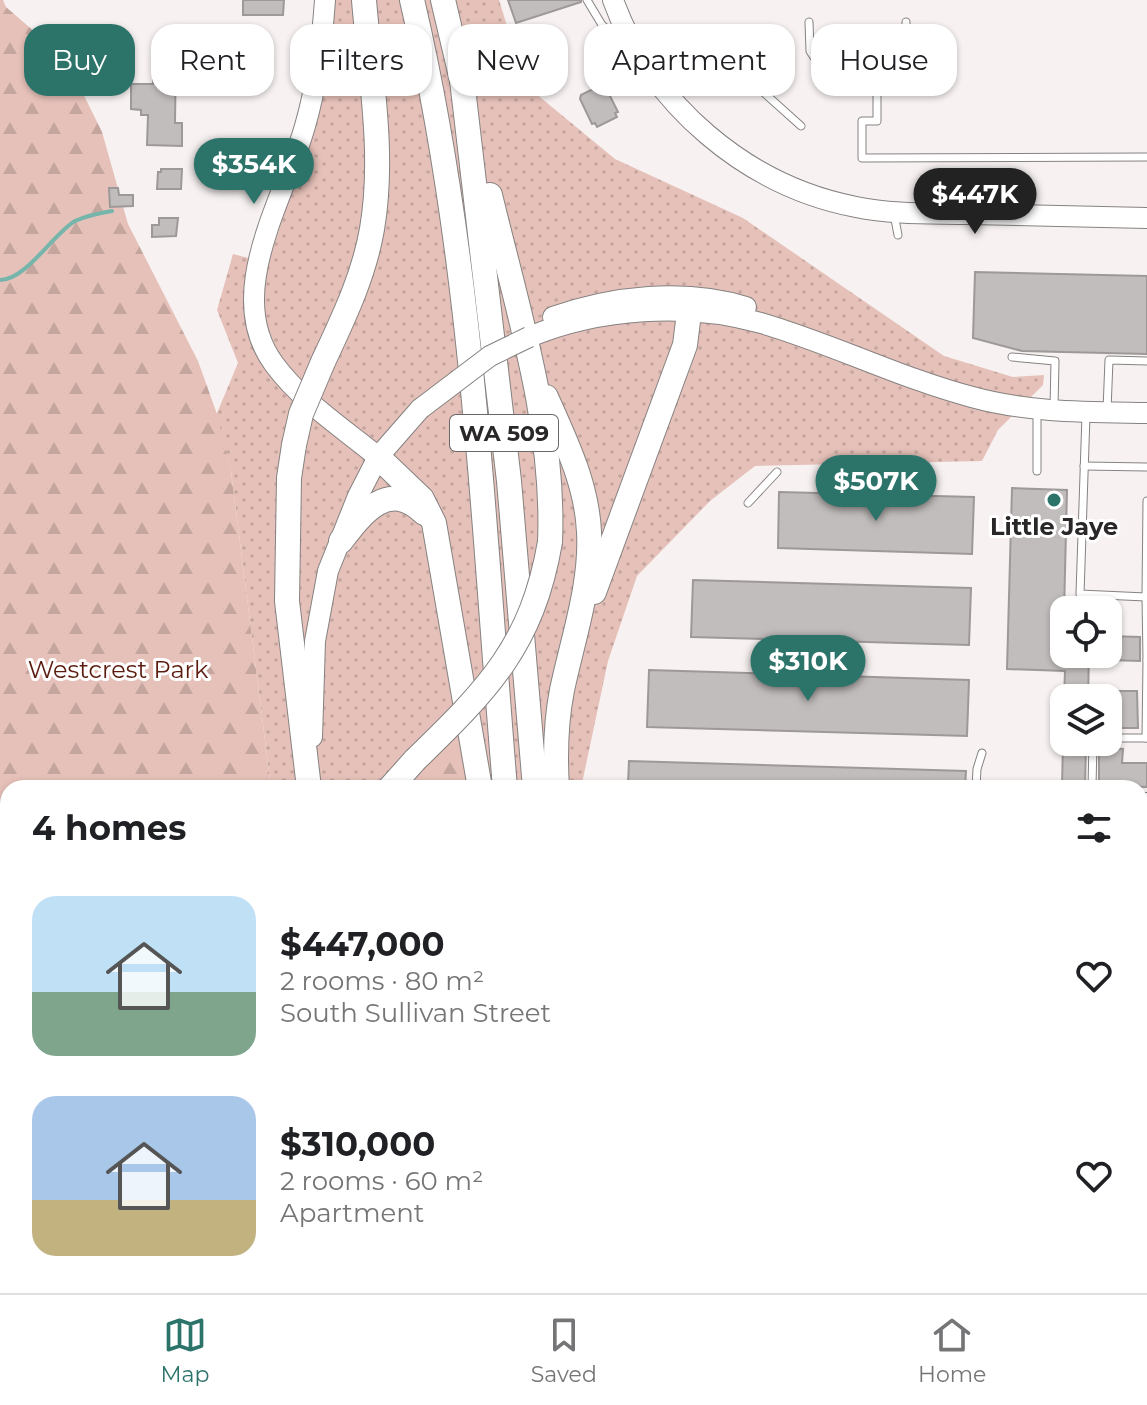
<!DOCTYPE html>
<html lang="en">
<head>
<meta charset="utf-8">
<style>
  body { margin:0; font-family:Montserrat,sans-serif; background:#f6f6f6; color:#202124; height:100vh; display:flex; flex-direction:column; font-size:30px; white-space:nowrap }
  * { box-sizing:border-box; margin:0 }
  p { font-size:26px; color:#757577 }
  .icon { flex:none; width:44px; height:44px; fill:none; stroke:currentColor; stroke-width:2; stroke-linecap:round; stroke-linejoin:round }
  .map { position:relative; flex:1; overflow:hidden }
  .side { position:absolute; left:0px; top:780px; width:1148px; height:514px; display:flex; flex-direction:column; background:#fff; border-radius:24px 24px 0 0; box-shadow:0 2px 6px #0004 }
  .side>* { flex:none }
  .hud { position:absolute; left:24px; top:24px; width:1100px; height:72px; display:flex; gap:16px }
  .controls { position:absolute; left:1050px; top:596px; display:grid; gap:16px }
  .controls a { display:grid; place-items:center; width:72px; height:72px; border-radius:16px; background:#fff; box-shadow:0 2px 6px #0004; font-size:40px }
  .price { position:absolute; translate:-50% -68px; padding:0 18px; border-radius:28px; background:#2c736a; color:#fff; font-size:26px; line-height:52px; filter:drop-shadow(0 2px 4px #0008) }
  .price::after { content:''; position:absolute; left:50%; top:48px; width:24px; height:18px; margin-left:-12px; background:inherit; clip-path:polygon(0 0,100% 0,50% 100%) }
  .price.current { background:#222; color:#fff }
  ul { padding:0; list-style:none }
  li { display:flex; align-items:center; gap:24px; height:200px; padding:0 32px }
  li span { display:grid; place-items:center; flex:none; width:224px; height:160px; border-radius:24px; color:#555 }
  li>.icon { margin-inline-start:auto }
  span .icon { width:96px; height:96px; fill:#fffc; stroke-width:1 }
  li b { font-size:34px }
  h2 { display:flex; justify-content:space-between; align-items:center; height:96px; padding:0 32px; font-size:34px }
  .tag { padding:0 28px; border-radius:24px; background:#fff; box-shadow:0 2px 6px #0004; font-size:28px; line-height:72px }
  .tag.current { background:#2c736a; color:#fff }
  .dock { display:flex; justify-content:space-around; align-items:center; height:112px; border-top:2px solid #e0e0e0; background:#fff; font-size:22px; color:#757577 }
  .dock a { display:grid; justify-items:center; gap:4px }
  .dock .current { color:#2c736a }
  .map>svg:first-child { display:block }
</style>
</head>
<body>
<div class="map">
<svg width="1147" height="1293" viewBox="0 0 1147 1293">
  <defs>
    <pattern id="grass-dots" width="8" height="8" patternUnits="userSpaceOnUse" patternTransform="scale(2)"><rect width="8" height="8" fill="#e6c1b9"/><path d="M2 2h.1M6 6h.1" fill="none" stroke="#c5a69f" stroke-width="1.8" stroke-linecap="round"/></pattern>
    <pattern id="forest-firs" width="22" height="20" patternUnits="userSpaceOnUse" patternTransform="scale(2)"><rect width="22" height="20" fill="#e6c1b9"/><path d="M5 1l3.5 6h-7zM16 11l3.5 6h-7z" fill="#c5a69f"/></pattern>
  </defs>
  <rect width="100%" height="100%" fill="#f7f2f1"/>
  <!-- grass -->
  <g fill="url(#grass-dots)">
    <path d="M334 0H499L517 58 535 93 615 159 743 218 944 356 1013 377 1044 375 1043 385 998 430 982 461 755 466 710 501 637 576 608 661 581 788H271L231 471 217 420 8 788V1286H252L245 1293H0V410L217 413 238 363 217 310 233 254 268 263 313 127Z"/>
    <path d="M574 1286H725V1293H576Z"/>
  </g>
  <!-- forest -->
  <g fill="url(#forest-firs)">
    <path d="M0 0H3L6 7 66 59 102 132 128 224 198 361 217 414 231 471 271 788H8V1286H240L233 1293H0Z"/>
    <path d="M465 725 471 788H406Z"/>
    <path d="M1140 953 1147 954V1022L1140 1024Z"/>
    <path d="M331 1286H574L576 1293H331Z"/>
  </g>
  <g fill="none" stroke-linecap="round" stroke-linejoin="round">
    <!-- stream -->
    <path stroke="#76b5ab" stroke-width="4" d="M0 280C26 280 53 234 75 221 86 216 100 213 112 211"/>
  </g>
  <!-- building -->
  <g fill="#c1bdbc" stroke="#9d9998" stroke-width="2">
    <path d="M243 0H284L283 15H243Z"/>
    <path d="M508 0H581V2L516 23Z"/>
    <path d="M153 51H176L175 123H182V146L147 145 148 115H141V110L131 109V84H153Z"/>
    <path d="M601 85 605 86 618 112 615 113 617 117 597 127 595 123 592 124 580 99 581 95Z"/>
    <path d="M161 169H182L181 189H157L158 172H161Z"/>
    <path d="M109 188H118L119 195H133V206L110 207Z"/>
    <path d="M159 218H178L176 236 152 237V225H159Z"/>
    <path d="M975 272 1147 276V354L1022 351 973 338Z"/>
    <path d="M1012 488 1067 490 1063 654H1089L1088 698H1064L1065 671 1007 669Z"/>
    <path d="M779 492 974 497 972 554 778 548Z"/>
    <path d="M693 580 971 588 969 645 691 637Z"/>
    <path d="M1108 636 1140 637V661L1108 660Z"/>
    <path d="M649 670 969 680 967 736 647 727Z"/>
    <path d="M1108 691H1137L1138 728H1108Z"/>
    <path d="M1063 742H1086L1085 788 1062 787Z"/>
    <path d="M1099 748 1123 749 1122 763H1147V787L1099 786Z"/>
    <path d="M629 761 966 771 965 788H641L628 784Z"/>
  </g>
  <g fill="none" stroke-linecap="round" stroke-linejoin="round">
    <!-- lane casing -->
    <g stroke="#868281" stroke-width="9">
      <g id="lane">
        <path d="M587 0 602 25 608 30 620 26"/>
        <path d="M809 22 810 51 831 83 877 85V121H862V158L1147 157"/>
        <path d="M714 48 801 126"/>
        <path d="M905 85 906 22"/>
        <path d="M894 214 898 235"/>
        <path d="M1012 357 1055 361 1054 407"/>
        <path d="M1107 410 1109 360 1147 361"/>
        <path d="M1086 415 1080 594 1146 597 1147 501"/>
        <path d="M1084 466 1147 467"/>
        <path d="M1037 471V411"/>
        <path d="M748 503 777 472"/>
        <path d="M1146 597 1147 660"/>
        <path d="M1108 738H1147"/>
        <path d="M1146 738 1147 660"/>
        <path d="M976 788 977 769 982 753"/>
        <path d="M1092 788 1093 742"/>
      </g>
    </g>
    <!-- street casing -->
    <g stroke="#868281" stroke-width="16">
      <g id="street">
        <path d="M1140 800H1147"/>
        <path d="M1140 1118H1147"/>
        <path d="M738 1286V1293"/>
        <path d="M885 1286V1293"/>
        <path d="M1030 1293V1286"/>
      </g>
    </g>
    <!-- secondary casing -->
    <g stroke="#868281" stroke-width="22">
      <g id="secondary">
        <path d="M325 0C322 43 317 85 305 126 285 198 222 294 274 364 301 401 344 429 378 457"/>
        <path d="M613 0C651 105 747 186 856 207 894 215 933 213 971 214 1030 215 1088 217 1147 218"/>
        <path d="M553 317C613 296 684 288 746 307"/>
        <path d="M529 337C599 308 687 302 761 323 833 344 900 378 972 397 1030 413 1088 412 1147 413"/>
        <path d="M312 737 315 641 328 571 358 496 378 457 420 409"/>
        <path d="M312 1286 313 1293"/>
        <path d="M271 1293 278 1288 285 1287"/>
      </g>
    </g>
    <!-- highway casing -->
    <g stroke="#868281" stroke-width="26">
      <g id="highway">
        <path d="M412 0C473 259 483 524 505 788"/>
        <path d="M443 0 465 93"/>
        <path d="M462 80 509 481 535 788"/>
        <path d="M490 195C517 308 555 425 550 542"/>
        <path d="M323 362C343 319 364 276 372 229 385 154 370 74 364 0"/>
        <path d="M546 397C565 440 587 484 589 532 592 584 573 638 562 690 556 721 555 756 557 788"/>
        <path d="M294 445 289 478 287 601 309 788"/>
        <path d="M378 457 422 499 434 523 480 788"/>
        <path d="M341 541C363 512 389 479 424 513"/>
        <path d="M594 592 685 345 689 313"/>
        <path d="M390 788 415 760"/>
        <path d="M598 1286 600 1293"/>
        <path d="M659 1286 661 1293"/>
      </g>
    </g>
    <!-- lane -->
    <use href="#lane" stroke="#fff" stroke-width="7"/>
    <!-- street -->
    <use href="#street" stroke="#fff" stroke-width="14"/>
    <!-- secondary -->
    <use href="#secondary" stroke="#fff" stroke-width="20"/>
    <!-- highway -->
    <use href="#highway" stroke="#fff" stroke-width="24"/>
    <!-- secondary-bridge casing -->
    <g stroke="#868281" stroke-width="22" stroke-linecap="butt">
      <path id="secondary-bridge" d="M420 409 490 356 529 337"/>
    </g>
    <!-- highway-bridge casing -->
    <g stroke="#868281" stroke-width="26" stroke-linecap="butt">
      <g id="highway-bridge">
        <path d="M294 445 301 414 323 362"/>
        <path d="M415 760C488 689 532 646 550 542"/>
      </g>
    </g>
    <!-- secondary-bridge -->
    <use href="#secondary-bridge" stroke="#fff" stroke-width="20"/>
    <!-- highway-bridge -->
    <use href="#highway-bridge" stroke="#fff" stroke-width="24"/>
  </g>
  <!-- markers -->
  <circle fill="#2c736a" stroke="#fff" stroke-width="3" cx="1054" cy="500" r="8"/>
  <g text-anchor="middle" stroke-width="6" stroke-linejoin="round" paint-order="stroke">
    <!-- shield labels -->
    <rect fill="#fff" stroke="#696868" stroke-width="2" x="450" y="415" width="108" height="36" rx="6"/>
    <g font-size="22" font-weight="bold" fill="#292727">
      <text x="504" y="441">WA 509</text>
    </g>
    <!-- poi labels -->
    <g font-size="24" font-weight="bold" fill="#292727" stroke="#fff">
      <text x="1054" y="535">Little Jaye</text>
    </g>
    <!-- park labels -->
    <g font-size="24" fill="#5b1b0e" stroke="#fff">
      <text x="118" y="678">Westcrest Park</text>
    </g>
  </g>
</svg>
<div class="controls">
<a><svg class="icon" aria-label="locate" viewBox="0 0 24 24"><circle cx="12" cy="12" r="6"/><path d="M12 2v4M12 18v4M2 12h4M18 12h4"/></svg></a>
<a><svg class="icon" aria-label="layers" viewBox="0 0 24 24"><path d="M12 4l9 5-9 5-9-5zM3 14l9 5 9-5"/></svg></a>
</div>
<b class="price" style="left:254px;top:206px">$354K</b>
<b class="price current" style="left:975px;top:236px">$447K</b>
<b class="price" style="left:876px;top:523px">$507K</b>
<b class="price" style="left:808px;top:703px">$310K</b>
<div class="hud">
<a class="tag current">Buy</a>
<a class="tag">Rent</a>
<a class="tag">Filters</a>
<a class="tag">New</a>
<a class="tag">Apartment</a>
<a class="tag">House</a>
</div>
<section class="side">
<h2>4 homes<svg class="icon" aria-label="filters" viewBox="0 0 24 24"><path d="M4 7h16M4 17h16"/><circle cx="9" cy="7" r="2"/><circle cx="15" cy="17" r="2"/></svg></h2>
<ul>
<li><span style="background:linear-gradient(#bfe0f5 60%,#7fa58c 0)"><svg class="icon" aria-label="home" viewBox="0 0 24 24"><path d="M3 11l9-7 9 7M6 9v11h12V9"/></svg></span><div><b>$447,000</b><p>2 rooms · 80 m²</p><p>South Sullivan Street</p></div><svg class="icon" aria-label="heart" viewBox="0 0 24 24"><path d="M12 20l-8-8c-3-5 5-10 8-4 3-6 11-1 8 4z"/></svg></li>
<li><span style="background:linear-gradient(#a9c7e8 65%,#c2b280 0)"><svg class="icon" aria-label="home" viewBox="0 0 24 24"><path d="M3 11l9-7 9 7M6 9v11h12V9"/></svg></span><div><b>$310,000</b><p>2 rooms · 60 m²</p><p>Apartment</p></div><svg class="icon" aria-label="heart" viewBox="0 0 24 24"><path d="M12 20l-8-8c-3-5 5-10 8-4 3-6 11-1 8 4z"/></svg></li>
</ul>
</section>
</div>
<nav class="dock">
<a class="current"><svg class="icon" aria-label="map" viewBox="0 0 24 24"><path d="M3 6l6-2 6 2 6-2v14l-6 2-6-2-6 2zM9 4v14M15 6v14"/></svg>Map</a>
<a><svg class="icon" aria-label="saved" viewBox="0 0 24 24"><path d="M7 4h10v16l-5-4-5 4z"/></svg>Saved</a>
<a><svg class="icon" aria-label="home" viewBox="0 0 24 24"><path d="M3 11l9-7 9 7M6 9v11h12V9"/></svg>Home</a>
</nav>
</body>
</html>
